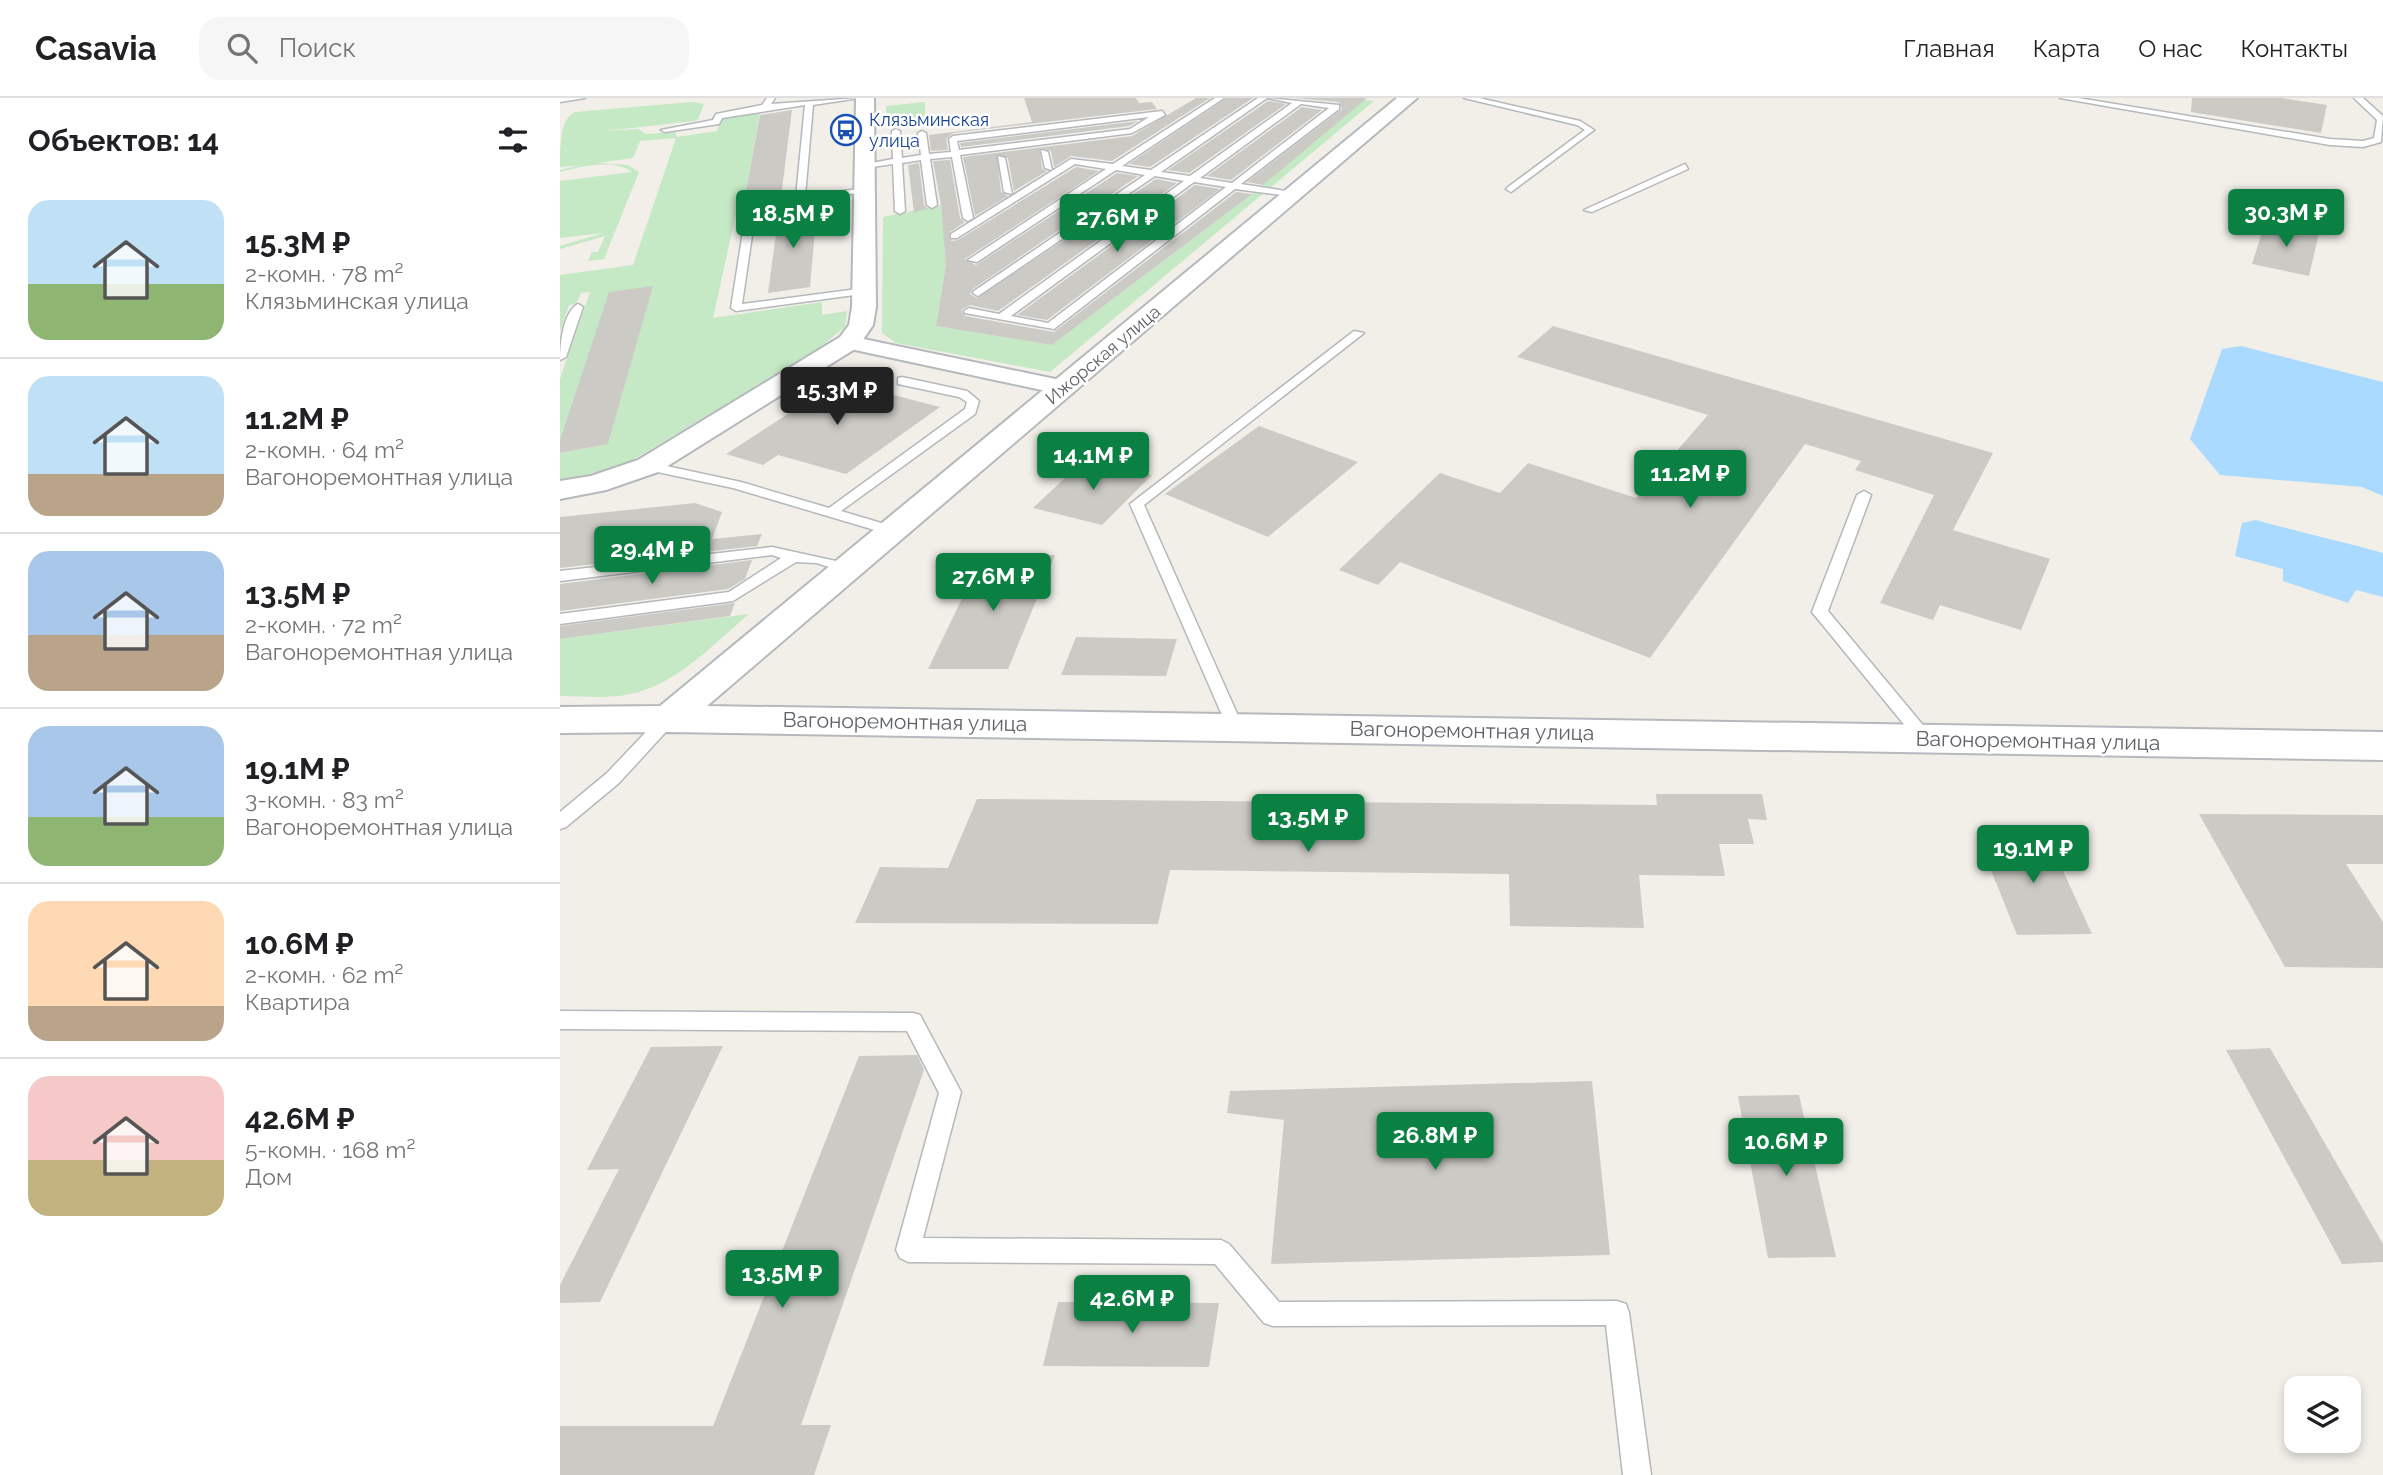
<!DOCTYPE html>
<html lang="ru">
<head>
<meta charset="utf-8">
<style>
  body { margin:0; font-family:Raleway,sans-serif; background:#f6f6f6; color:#202124; height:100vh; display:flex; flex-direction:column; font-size:26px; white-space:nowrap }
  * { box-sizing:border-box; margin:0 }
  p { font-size:23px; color:#757577 }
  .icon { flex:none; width:38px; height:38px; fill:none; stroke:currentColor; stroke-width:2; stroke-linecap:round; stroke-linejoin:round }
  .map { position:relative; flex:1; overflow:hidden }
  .panel { display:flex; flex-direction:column; background:#fff; width:560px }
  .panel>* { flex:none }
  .buttons { position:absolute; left:1724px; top:1278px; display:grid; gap:14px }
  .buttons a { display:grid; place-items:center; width:77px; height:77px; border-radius:14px; background:#fff; box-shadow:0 4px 10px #0003; font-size:35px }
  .price { position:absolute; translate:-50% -60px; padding:0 16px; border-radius:7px; background:#0b8043; color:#fff; font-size:23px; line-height:46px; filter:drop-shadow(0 2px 4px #0008) }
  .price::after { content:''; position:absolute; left:50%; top:42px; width:21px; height:16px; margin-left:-10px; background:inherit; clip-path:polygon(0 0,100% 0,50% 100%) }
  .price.on { background:#222; color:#fff }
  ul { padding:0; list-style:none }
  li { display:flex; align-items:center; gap:21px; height:175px; padding:0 28px }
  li+li { border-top:2px solid #e0e0e0 }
  li span { display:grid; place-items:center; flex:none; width:196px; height:140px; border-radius:21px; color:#555 }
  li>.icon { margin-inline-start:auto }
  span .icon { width:84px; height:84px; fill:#fffc; stroke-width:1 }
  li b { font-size:30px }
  h2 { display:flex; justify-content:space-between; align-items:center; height:84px; padding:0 28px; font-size:30px }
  header { display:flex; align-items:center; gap:42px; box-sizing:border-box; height:98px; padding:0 35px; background:#fff; border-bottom:2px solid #e0e0e0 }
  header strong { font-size:33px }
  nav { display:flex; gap:38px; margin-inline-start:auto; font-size:24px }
  .search { width:490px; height:63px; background:#f6f6f6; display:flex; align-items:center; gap:18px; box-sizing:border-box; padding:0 24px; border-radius:21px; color:#757577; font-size:26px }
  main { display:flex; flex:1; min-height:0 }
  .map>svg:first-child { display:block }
</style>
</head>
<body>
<header>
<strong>Casavia</strong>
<div class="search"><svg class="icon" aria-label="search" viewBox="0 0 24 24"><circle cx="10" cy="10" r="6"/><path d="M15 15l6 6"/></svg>Поиск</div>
<nav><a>Главная</a><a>Карта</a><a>О нас</a><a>Контакты</a></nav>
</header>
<main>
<section class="panel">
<h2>Объектов: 14<svg class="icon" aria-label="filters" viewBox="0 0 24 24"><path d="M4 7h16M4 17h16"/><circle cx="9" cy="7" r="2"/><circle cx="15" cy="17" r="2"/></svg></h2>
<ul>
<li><span style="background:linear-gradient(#bfe0f5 60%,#8fb573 0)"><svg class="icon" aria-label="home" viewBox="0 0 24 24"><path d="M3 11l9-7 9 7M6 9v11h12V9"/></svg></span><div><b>15.3M ₽</b><p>2-комн. · 78 m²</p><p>Клязьминская улица</p></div></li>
<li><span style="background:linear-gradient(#bfe0f5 70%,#b9a48a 0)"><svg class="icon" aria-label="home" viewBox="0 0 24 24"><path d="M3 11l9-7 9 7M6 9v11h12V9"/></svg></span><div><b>11.2M ₽</b><p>2-комн. · 64 m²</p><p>Вагоноремонтная улица</p></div></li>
<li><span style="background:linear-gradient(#a9c7e8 60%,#b9a48a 0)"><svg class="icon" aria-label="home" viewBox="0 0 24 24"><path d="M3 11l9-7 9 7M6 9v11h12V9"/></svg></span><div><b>13.5M ₽</b><p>2-комн. · 72 m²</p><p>Вагоноремонтная улица</p></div></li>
<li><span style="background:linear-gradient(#a9c7e8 65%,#8fb573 0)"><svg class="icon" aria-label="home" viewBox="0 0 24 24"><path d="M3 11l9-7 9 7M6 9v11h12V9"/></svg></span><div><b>19.1M ₽</b><p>3-комн. · 83 m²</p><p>Вагоноремонтная улица</p></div></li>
<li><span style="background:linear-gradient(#ffd9b3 75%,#b9a48a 0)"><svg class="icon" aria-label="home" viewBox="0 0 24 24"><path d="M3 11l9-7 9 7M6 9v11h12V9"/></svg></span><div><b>10.6M ₽</b><p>2-комн. · 62 m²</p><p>Квартира</p></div></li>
<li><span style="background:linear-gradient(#f6c9c9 60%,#c2b280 0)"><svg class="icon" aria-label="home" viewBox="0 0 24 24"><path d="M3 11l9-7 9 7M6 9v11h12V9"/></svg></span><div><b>42.6M ₽</b><p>5-комн. · 168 m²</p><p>Дом</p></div></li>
</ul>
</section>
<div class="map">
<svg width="1823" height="1377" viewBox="0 0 1823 1377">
  <rect width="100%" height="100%" fill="#f1efe8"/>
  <!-- green -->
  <g fill="#c5e8c5">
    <path d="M789 1 814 3 490 274 336 245 322 235 323 119 381 107 387 159 376 228 492 247 693 95 797 8Z"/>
    <path d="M132 4 144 6 138 21 134 23 45 33 78 31 86 36 115 34 117 39 157 33 161 21 197 12 200 15 184 104 177 111 153 220 262 204V217L287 213 285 229 257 252 66 366 40 376 0 384V355L48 346 92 189 50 194 0 342V281L30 194 21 195 16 206 9 207 0 234V177L73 167 116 40 80 43 73 60 37 65 68 67 79 74 44 161 28 163 32 154H38L45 138 0 151V148L43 135 0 140V83L72 74C54 60 20 69 0 74V72L21 67 0 69C0 50 0 20 15 14Z"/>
    <path d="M365 4V20L326 24V8Z"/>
    <path d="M189 516C154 545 117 587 70 596 48 601 23 598 0 598V541Z"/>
  </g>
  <!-- water -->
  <g fill="#aadaff">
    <path d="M1681 248 1823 284V398L1802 389 1660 377 1630 341 1662 251Z"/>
    <path d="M1696 422C1739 434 1780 443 1823 455V499L1796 492 1788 505 1723 483V471L1675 458 1682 425Z"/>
  </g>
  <!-- building -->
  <g fill="#cccac5">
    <path d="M464 0H576L579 5 592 4 597 11 393 35 386 41 388 52 371 53 369 37 472 24Z"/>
    <path d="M636 0H650L552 63 511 58 494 69 491 53 480 50 482 71 487 73 454 93 448 60 437 56 441 94 448 98 415 118 403 59 572 38Z"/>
    <path d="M667 0H693L590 69 569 66Z"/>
    <path d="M734 0H807L703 87 687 84 782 11 779 4Z"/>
    <path d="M1632 0H1721L1767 7 1761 35 1631 14Z"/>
    <path d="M708 3 726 6 629 75 608 72Z"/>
    <path d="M742 9 762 12 671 82 647 78Z"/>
    <path d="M232 12 221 99 184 104 200 17Z"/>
    <path d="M578 23 569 28 401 49 400 45Z"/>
    <path d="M390 62 400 120 405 124 390 134 391 143 398 142 516 69 539 73 405 161 416 167 557 75 578 78 413 191 410 196 417 200 596 81 617 85 438 213 410 207 401 212 405 218 494 234 676 94 692 96 492 247 376 228 386 166 381 107 373 63Z"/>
    <path d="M359 65 364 107 368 111 354 114 348 67Z"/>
    <path d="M635 87 660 91 487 222 457 217Z"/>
    <path d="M257 109 250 189 208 195 219 114Z"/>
    <path d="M1705 125 1759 135 1749 178 1692 166Z"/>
    <path d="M93 188 48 346 0 355V342L49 194Z"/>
    <path d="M993 228 1433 355 1393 432 1490 461 1461 532 1380 507 1373 522 1320 505 1374 397 1295 372 1301 363 1245 346 1090 560 840 464 818 487 779 472 880 375 940 395 968 365 1076 400 1148 317 957 259Z"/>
    <path d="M290 276 329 286 318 293 380 309 286 376 218 357 203 367 166 356Z"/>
    <path d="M699 328 798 364 708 439 605 396Z"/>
    <path d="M525 361 592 377 542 427 473 410Z"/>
    <path d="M135 405 162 414 152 441 202 436 197 448 0 470V419Z"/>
    <path d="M423 457H495L448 571H368Z"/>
    <path d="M192 462 185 481 168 491 0 513V486Z"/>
    <path d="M175 505 170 518 0 541V528Z"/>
    <path d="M516 539 617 541 606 578 501 577Z"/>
    <path d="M1096 696H1202L1207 722 1188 721 1194 746H1159L1165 778 1079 777 1084 830 950 828 949 776 610 772 598 826 295 825 320 769 388 770 417 701 1097 707Z"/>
    <path d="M1639 716 1823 717V766H1786L1823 824V870L1725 869Z"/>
    <path d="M1486 736 1532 836 1457 837 1417 737Z"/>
    <path d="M163 948 40 1204 0 1205V1187L59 1071 27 1072 91 949Z"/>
    <path d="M1710 950 1823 1146V1164L1782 1166 1666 952Z"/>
    <path d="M357 957 364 972 241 1327H271L254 1377H0V1328H153L299 958Z"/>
    <path d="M1032 983 1050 1157 711 1166 724 1022 667 1015 670 993Z"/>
    <path d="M1239 997 1276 1159 1208 1160 1178 998Z"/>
    <path d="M498 1204 659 1205 649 1269 483 1268Z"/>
  </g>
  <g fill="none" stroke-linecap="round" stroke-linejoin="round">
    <!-- service casing -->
    <g stroke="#b5b8bc" stroke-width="3">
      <g id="service">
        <path d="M0 0H25L0 4Z"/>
        <path d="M207 0H215L211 6 299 0 253 7 245 98 306 90 311 93 196 110 182 206 305 190 309 191V195L176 213 171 210 187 108 236 99 245 7 162 20 159 26 105 34 101 32 153 22 156 16 202 7Z"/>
        <path d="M655 0H664L562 68 591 72 698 0H707L601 74 630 78 732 5 707 0 779 7V11L681 86 733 94 736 95V99L675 91 494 231 405 215 404 213 409 210 439 216 624 83 595 78 418 198 413 195 414 193 585 77 556 72 417 164 408 162 546 71 515 66 397 140H391V136L511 61 553 66ZM741 6 769 10 672 85 640 80ZM634 84 666 89 488 225 451 218Z"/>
        <path d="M904 0H919L1020 23 1034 32 951 94 946 91 948 89 1025 32 1017 27Z"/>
        <path d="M1500 0H1518L1770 41 1803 43 1814 40 1817 22 1794 0H1803L1823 18 1821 44 1803 49 1770 47Z"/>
        <path d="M602 13 605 17 572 35 400 57 413 120 408 123 403 120 392 59 370 61 377 107 372 110 367 107 361 62 342 65 345 113 340 116 335 113 333 66 305 70 301 67 333 61 332 33 336 31 340 33 342 60 361 57 358 35 362 33 366 35 369 56 391 54 389 41 393 38ZM589 19 570 31 399 52 397 43Z"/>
        <path d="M481 52 488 54 492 72 485 70Z"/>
        <path d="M438 58 445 60 452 96 444 94Z"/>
        <path d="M1125 66 1128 71 1032 114 1024 112Z"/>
        <path d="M18 206 23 209 6 259 0 262C0 246 3 214 18 206Z"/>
        <path d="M794 233 804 235 584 407 683 629 675 635 669 633 570 406Z"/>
        <path d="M342 279 407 293 419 303 415 316 281 413 338 430V436H328L173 390 88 372 82 368 88 364 181 384 269 410 405 311 407 304 399 299 338 286V280Z"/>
        <path d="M1304 393 1311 397 1268 513 1372 638 1374 642 1372 646H1360L1252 514 1297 397Z"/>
        <path d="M212 449 294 467 296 470 289 475 256 465 236 464 173 503 0 526V516L169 494 221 460 212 457 0 483V473Z"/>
        <path d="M108 615 116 621 114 625 59 685 6 729 0 731V714L47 675 102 617Z"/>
        <path d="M0 913 353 915 360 917 401 994 363 1140 661 1142 669 1146 719 1204 1057 1203 1066 1206 1069 1215 1091 1377H1063L1046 1227 713 1228 704 1225 655 1166 348 1164 340 1160 336 1152 379 995 347 933 0 931Z"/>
      </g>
    </g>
    <!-- minor casing -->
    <g stroke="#b5b8bc" stroke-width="4">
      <path id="minor" d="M289 238 505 283 516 290 505 297 281 249 278 244 281 239Z"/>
    </g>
    <!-- tertiary casing -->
    <g stroke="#b5b8bc" stroke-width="4">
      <g id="tertiary">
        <path d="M296 0H314L316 209 313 227 298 249 98 374 46 392 0 401V383L31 378 78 362 280 239 289 227 292 209Z"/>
        <path d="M837 0H857L147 608 1823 634V662L108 634 0 635V609L100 608Z"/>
      </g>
    </g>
    <!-- service -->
    <use href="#service" fill="#fff" fill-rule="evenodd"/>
    <!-- minor -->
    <use href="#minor" fill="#fff" fill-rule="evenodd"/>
    <!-- tertiary -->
    <use href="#tertiary" fill="#fff" fill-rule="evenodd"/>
  </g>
  <!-- icons -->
  <defs>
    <g id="bus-ring" transform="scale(1.575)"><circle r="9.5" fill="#fff" stroke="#1a4fb4" stroke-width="1.5"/><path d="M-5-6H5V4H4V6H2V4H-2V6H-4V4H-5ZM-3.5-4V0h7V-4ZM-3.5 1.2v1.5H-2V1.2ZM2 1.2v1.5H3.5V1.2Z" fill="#1a4fb4"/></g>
  </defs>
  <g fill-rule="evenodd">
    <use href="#bus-ring" x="286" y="32"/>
  </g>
  <g text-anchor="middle" stroke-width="5" stroke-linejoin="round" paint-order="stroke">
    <!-- far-transit labels -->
    <g font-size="18" fill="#164399" stroke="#fff" text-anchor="start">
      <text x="309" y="28">Клязьминская<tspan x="309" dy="21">улица</tspan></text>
    </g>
    <!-- far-street labels -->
    <g font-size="18" fill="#5f6368" stroke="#fff">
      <text transform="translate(543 257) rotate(-40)" y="6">Ижорская улица</text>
    </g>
    <!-- street labels -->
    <g font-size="21" fill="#5f6368" stroke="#fff">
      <text transform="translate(345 624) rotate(1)" y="7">Вагоноремонтная улица</text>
      <text transform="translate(912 633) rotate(1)" y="7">Вагоноремонтная улица</text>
      <text transform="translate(1478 643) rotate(1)" y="7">Вагоноремонтная улица</text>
    </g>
  </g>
</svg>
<div class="buttons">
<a><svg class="icon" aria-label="layers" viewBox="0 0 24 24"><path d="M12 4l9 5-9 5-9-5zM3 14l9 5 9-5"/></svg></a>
</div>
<b class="price" style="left:1726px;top:151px">30.3M ₽</b>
<b class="price" style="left:233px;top:152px">18.5M ₽</b>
<b class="price" style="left:557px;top:156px">27.6M ₽</b>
<b class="price on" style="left:277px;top:329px">15.3M ₽</b>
<b class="price" style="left:533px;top:394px">14.1M ₽</b>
<b class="price" style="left:1130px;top:412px">11.2M ₽</b>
<b class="price" style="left:92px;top:488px">29.4M ₽</b>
<b class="price" style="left:433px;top:515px">27.6M ₽</b>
<b class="price" style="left:748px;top:756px">13.5M ₽</b>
<b class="price" style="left:1473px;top:787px">19.1M ₽</b>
<b class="price" style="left:875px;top:1074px">26.8M ₽</b>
<b class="price" style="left:1226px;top:1080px">10.6M ₽</b>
<b class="price" style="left:222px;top:1212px">13.5M ₽</b>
<b class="price" style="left:572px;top:1237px">42.6M ₽</b>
</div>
</main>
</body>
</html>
